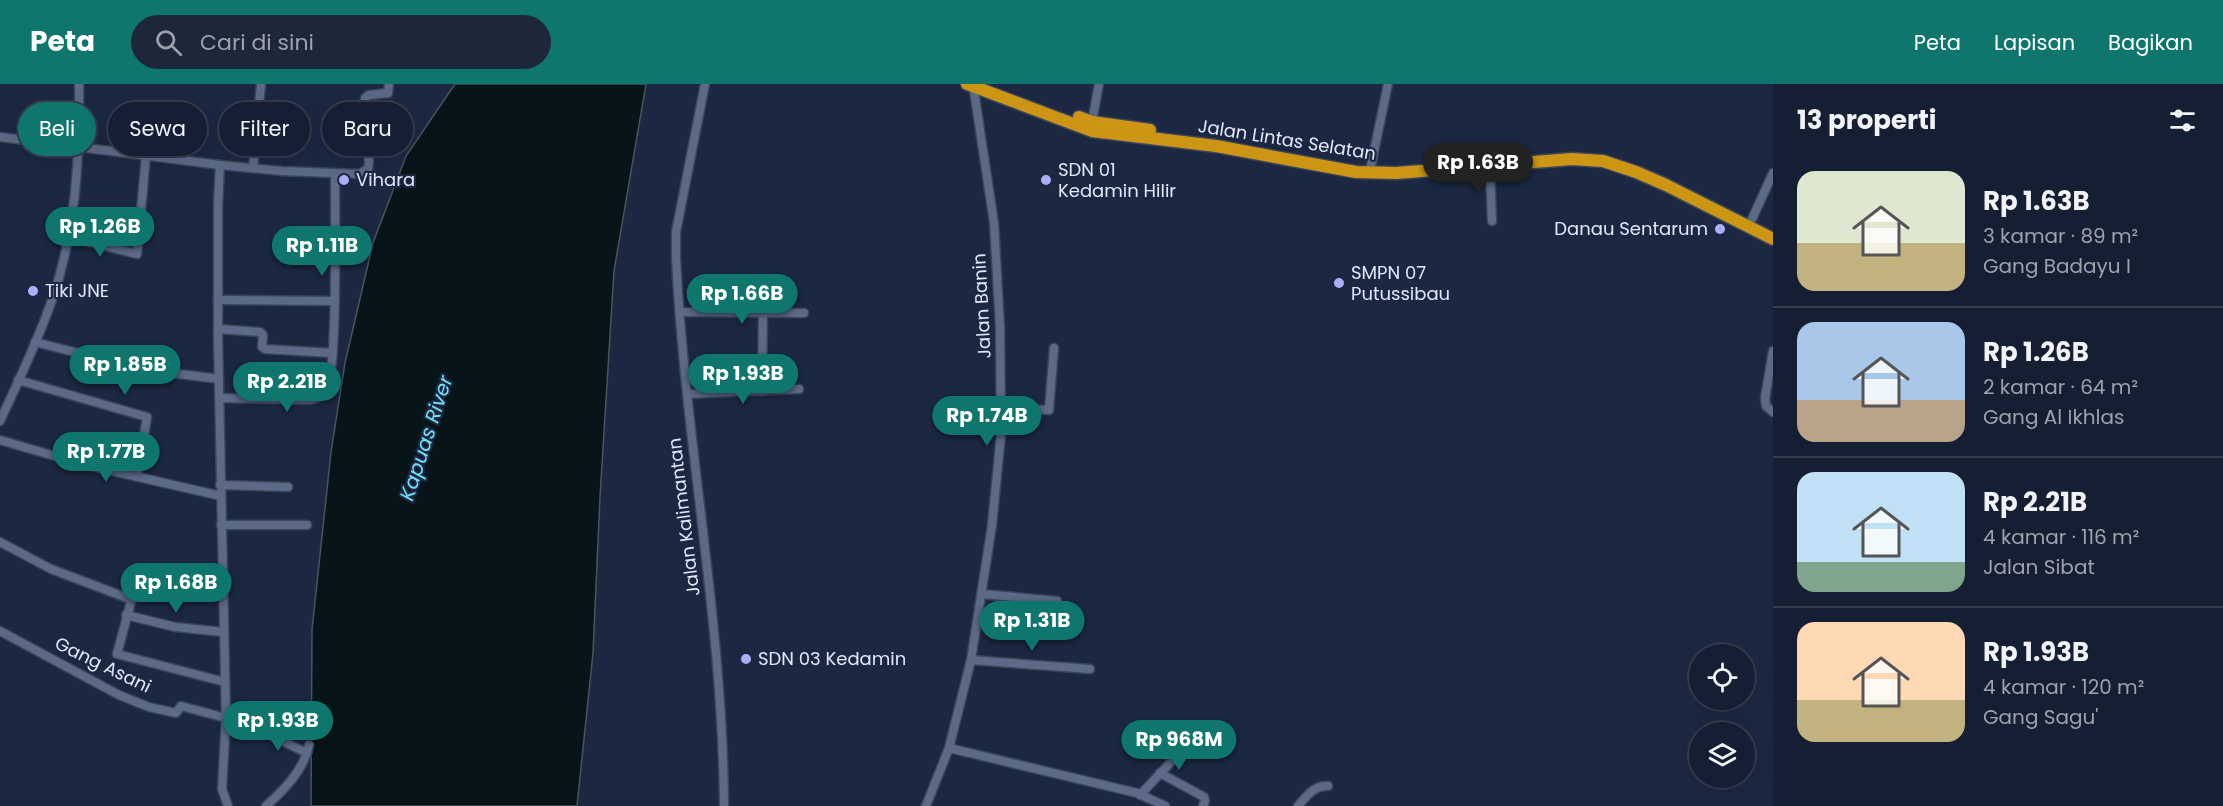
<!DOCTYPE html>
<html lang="id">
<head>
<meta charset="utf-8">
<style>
  body { margin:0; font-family:Poppins,sans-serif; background:#1e273a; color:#f1f3f6; height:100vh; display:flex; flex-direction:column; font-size:22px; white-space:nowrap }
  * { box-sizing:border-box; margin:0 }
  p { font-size:20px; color:#9da2ac }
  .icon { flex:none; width:33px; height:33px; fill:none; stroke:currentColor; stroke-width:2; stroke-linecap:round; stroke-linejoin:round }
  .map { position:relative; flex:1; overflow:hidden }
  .drawer { display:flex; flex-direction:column; background:#151e32; width:450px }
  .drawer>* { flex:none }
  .banner { position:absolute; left:18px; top:18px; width:570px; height:54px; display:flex; gap:12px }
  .tools { position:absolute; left:1689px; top:560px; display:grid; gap:12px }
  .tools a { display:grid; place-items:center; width:66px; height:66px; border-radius:50%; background:#151e32; box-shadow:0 6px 24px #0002,0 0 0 2px #343c4d; font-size:30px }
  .price { position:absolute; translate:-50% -51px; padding:0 14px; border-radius:21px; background:#0f766e; color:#fff; font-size:20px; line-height:39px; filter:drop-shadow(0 2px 3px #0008) }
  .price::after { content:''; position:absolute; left:50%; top:36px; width:18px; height:14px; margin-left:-9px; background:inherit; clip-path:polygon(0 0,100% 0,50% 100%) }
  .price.active { background:#222; color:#fff }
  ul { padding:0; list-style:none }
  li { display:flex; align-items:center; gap:18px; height:150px; padding:0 24px }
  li+li { border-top:2px solid #343c4d }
  li span { display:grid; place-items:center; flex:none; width:168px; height:120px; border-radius:18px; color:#555 }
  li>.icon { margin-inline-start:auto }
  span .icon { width:72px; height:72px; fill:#fffc; stroke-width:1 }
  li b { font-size:26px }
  h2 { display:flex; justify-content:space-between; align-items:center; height:72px; padding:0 24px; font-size:26px }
  .tag { padding:0 21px; border-radius:27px; background:#151e32; box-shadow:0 6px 24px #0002,0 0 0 2px #343c4d; font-size:21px; line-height:54px }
  .tag.active { background:#0f766e; color:#fff }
  header { display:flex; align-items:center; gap:36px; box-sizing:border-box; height:84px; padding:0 30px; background:#0f766e; color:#fff }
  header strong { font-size:28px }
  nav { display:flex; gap:33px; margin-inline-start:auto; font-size:21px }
  .search { width:420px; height:54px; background:#1e273a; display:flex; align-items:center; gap:15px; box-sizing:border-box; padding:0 21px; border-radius:33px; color:#9da2ac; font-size:22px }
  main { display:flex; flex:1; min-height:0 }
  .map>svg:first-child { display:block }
</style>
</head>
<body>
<header>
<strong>Peta</strong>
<div class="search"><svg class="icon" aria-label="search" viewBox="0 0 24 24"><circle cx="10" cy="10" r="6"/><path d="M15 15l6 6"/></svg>Cari di sini</div>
<nav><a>Peta</a><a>Lapisan</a><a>Bagikan</a></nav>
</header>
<main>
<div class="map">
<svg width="1773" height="722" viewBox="0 0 1773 722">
  <rect width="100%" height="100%" fill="#1c2842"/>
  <!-- water -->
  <path fill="#071518" stroke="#48555c" stroke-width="1.5" d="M455 0H646L614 187 600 413 593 569 577 722H311L312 546 331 368 345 279 373 159 406 72Z"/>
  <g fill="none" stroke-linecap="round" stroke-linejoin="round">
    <!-- minor casing -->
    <g stroke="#3b445a" stroke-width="11">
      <g id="minor">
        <path d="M705 0 676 148V174C685 357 723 538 724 722"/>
        <path d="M1092 38 1099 0"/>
        <path d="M0 53 220 81 282 87 359 90 368 85 369 78 365 14 369 11 388 9 389 0"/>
        <path d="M220 81 218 121V256L226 634 222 705 228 722"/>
        <path d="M1371 82 1388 0"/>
        <path d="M1490 83 1492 137"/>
        <path d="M253 84 261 0"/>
        <path d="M1752 135 1773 89"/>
        <path d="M69 153 137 170 146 72"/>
        <path d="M218 216 335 217"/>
        <path d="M680 228 804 229"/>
        <path d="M218 245 260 248 263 251 262 263 265 265 332 269"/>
        <path d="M35 258 140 285 219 295"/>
        <path d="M1773 267 1765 314 1766 322 1773 328"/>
        <path d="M18 296 147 333 137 393"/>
        <path d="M762 307 763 228"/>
        <path d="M687 310 799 305"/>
        <path d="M220 314 309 316C316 315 320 314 324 308 333 289 333 264 334 244 336 193 335 141 335 90"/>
        <path d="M1002 325 1049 326 1054 264"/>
        <path d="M0 337C18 298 38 257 52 216 76 147 80 72 79 0"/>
        <path d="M0 356 82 380 221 412"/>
        <path d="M220 401 288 403"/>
        <path d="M221 441H307"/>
        <path d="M0 458 51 485 130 515"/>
        <path d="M223 499 138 492 117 570 225 598"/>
        <path d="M982 510 1057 517"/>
        <path d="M126 531 175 543 223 548"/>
        <path d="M0 547 119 611 149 623 176 629 181 622 226 634"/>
        <path d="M971 576 1090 585"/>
        <path d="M258 645 307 669"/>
        <path d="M949 664 1137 709 1165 722"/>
        <path d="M1160 689 1204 713 1205 717 1203 722"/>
        <path d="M1140 711 1200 647"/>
        <path d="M266 722C284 706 304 686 309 661"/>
        <path d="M926 722 949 664 971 576 992 441 1001 350 1000 243 994 139 973 0"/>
        <path d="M1298 722C1307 712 1314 701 1328 702"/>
      </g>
    </g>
    <!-- highway casing -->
    <g stroke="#3b445a" stroke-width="15">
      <g id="highway">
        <path d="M967 0 1092 47 1216 62 1356 88 1396 89 1572 75 1603 77 1636 88 1666 101 1773 155"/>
        <path d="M1079 33 1092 38 1150 46"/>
        <path d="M1464 77 1512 72"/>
      </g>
    </g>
    <!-- minor -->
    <use href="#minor" stroke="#5b6a87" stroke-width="8"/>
    <!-- highway -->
    <use href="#highway" stroke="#cc9513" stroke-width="12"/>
  </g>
  <!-- markers -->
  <g fill="#abaffb" stroke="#1c2842" stroke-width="2">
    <circle cx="344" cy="96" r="6"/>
    <circle cx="1046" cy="96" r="6"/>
    <circle cx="1720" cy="145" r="6"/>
    <circle cx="1339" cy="199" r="6"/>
    <circle cx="33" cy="207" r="6"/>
    <circle cx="746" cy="575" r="6"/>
  </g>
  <g text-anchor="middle" stroke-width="4.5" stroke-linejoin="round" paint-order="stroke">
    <!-- street labels -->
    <g font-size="18" fill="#e0e9fa" stroke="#1c2842">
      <text transform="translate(1287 56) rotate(9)" y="6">Jalan Lintas Selatan</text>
      <text transform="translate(982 222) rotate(-93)" y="6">Jalan Banin</text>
      <text transform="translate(684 433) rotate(-97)" y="6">Jalan Kalimantan</text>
      <text transform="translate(103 581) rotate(26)" y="6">Gang Asani</text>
    </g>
    <!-- poi labels -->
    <g font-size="18" fill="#e0e9fa" stroke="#1c2842" text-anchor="start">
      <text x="1058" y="92">SDN 01<tspan x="1058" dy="21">Kedamin Hilir</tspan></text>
      <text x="356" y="102">Vihara</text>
      <text x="1708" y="151" text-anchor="end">Danau Sentarum</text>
      <text x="1351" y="195">SMPN 07<tspan x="1351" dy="21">Putussibau</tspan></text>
      <text x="45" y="213">Tiki JNE</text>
      <text x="758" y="581">SDN 03 Kedamin</text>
    </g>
    <!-- water labels -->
    <g font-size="20" font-style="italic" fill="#70e0f6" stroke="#1c2842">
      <text transform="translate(426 354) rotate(-72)" y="7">Kapuas River</text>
    </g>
  </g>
</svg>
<div class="tools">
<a><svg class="icon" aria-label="locate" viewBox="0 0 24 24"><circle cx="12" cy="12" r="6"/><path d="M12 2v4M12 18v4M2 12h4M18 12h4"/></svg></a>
<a><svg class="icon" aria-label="layers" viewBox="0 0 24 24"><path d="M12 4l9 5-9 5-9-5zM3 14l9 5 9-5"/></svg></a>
</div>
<b class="price active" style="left:1478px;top:110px">Rp 1.63B</b>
<b class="price" style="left:100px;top:174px">Rp 1.26B</b>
<b class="price" style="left:322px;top:193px">Rp 1.11B</b>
<b class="price" style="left:742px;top:241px">Rp 1.66B</b>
<b class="price" style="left:125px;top:312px">Rp 1.85B</b>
<b class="price" style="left:743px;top:321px">Rp 1.93B</b>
<b class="price" style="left:287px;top:329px">Rp 2.21B</b>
<b class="price" style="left:987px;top:363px">Rp 1.74B</b>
<b class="price" style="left:106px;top:399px">Rp 1.77B</b>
<b class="price" style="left:176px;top:530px">Rp 1.68B</b>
<b class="price" style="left:1032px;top:568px">Rp 1.31B</b>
<b class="price" style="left:278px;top:668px">Rp 1.93B</b>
<b class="price" style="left:1179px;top:687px">Rp 968M</b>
<div class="banner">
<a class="tag active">Beli</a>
<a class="tag">Sewa</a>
<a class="tag">Filter</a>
<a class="tag">Baru</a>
</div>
</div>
<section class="drawer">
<h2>13 properti<svg class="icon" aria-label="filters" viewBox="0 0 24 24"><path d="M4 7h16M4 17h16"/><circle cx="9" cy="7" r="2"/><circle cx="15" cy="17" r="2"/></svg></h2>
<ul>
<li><span style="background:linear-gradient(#dfe7d0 60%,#c2b280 0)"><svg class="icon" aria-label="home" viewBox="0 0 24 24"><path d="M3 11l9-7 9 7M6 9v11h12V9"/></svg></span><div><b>Rp 1.63B</b><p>3 kamar · 89 m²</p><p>Gang Badayu I</p></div></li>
<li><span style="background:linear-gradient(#a9c7e8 65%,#b9a48a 0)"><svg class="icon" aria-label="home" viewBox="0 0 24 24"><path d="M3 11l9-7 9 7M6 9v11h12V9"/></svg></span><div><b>Rp 1.26B</b><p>2 kamar · 64 m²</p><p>Gang Al Ikhlas</p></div></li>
<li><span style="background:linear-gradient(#bfe0f5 75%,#7fa58c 0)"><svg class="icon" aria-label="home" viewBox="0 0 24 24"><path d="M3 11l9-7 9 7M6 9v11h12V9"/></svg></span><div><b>Rp 2.21B</b><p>4 kamar · 116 m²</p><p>Jalan Sibat</p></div></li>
<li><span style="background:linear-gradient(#ffd9b3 65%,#c2b280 0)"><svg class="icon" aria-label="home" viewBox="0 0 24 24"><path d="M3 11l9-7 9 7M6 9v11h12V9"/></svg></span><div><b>Rp 1.93B</b><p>4 kamar · 120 m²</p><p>Gang Sagu'</p></div></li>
</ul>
</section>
</main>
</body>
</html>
